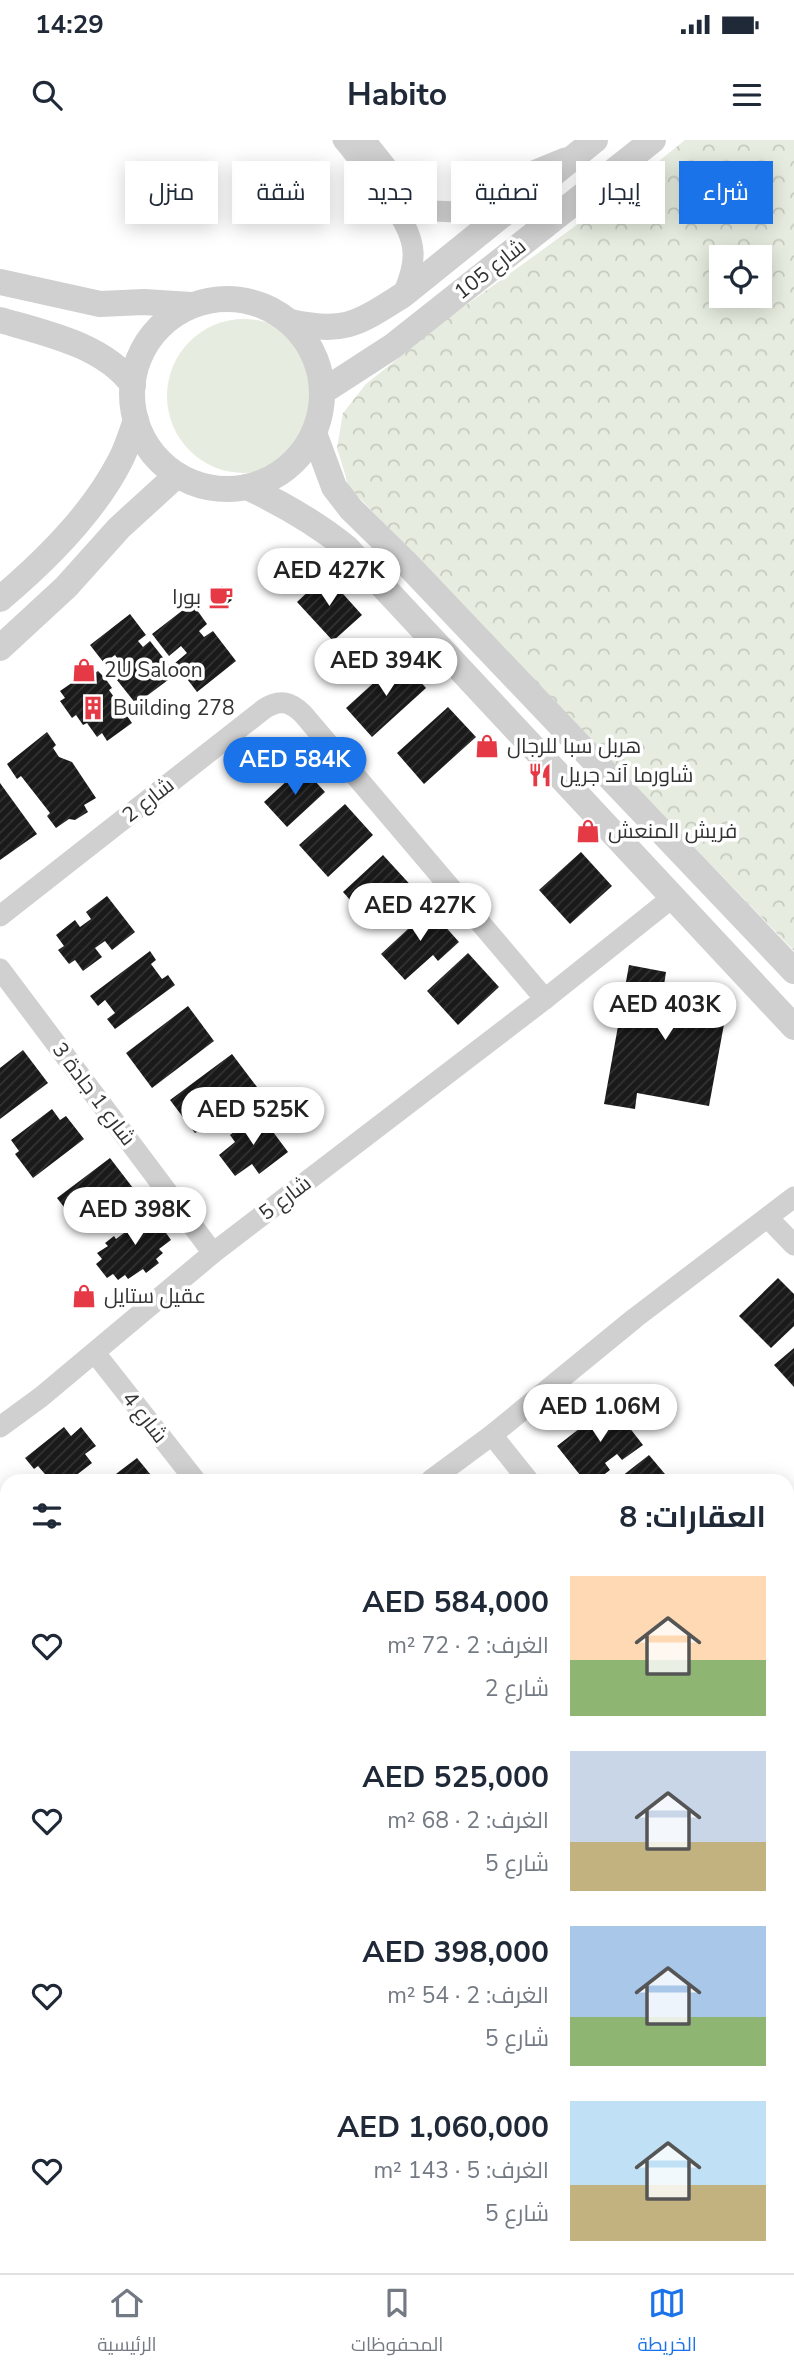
<!DOCTYPE html>
<html lang="ar">
<head>
<meta charset="utf-8">
<style>
  body { margin:0; font-family:"Nunito Sans",Cairo,sans-serif; background:#f2f2f3; color:#1f2937; direction:rtl; height:100vh; display:flex; flex-direction:column; font-size:26px; white-space:nowrap }
  * { box-sizing:border-box; margin:0 }
  p { font-size:23px; color:#747a83 }
  .icon { flex:none; width:38px; height:38px; fill:none; stroke:currentColor; stroke-width:2; stroke-linecap:round; stroke-linejoin:round }
  .map { position:relative; flex:1; overflow:hidden; direction:ltr }
  .details { position:absolute; left:0px; top:1334px; width:794px; height:800px; display:flex; flex-direction:column; background:#fff; border-radius:21px 21px 0 0; box-shadow:0 4px 18px #0003; direction:rtl }
  .details>* { flex:none }
  .hud { position:absolute; left:21px; top:21px; width:752px; height:63px; direction:rtl; display:flex; gap:14px }
  .buttons { position:absolute; left:709px; top:105px; display:grid; gap:14px }
  .buttons a { display:grid; place-items:center; width:63px; height:63px; border-radius:0px; background:#fff; box-shadow:0 4px 18px #0003; font-size:35px }
  .price { position:absolute; translate:-50% -60px; padding:0 16px; border-radius:24px; background:#fff; color:#222; font-size:23px; line-height:46px; filter:drop-shadow(0 2px 4px #0008) }
  .price::after { content:''; position:absolute; left:50%; top:42px; width:21px; height:16px; margin-left:-10px; background:inherit; clip-path:polygon(0 0,100% 0,50% 100%) }
  .price.on { background:#1a73e8; color:#fff }
  ul { padding:0; list-style:none }
  li { display:flex; align-items:center; gap:21px; height:175px; padding:0 28px }
  li span { display:grid; place-items:center; flex:none; width:196px; height:140px; border-radius:0px; color:#555 }
  li>.icon { margin-inline-start:auto }
  span .icon { width:84px; height:84px; fill:#fffc; stroke-width:1 }
  li b { font-size:30px }
  h2 { display:flex; justify-content:space-between; align-items:center; height:84px; padding:0 28px; font-size:30px }
  .chip { padding:0 24px; border-radius:0px; background:#fff; box-shadow:0 4px 18px #0003; font-size:24px; line-height:63px }
  .chip.on { background:#1a73e8; color:#fff }
  .status { display:flex; justify-content:space-between; align-items:center; height:49px; padding:0 35px; background:#fff; direction:ltr }
  .status svg { height:19px; fill:currentColor }
  header { display:flex; justify-content:space-between; align-items:center; height:91px; padding:0 28px; background:#fff; font-size:32px; font-weight:700 }
  .tab-bar { display:flex; justify-content:space-around; align-items:center; height:98px; border-top:2px solid #e0e1e3; background:#fff; font-size:19px; color:#747a83 }
  .tab-bar a { display:grid; justify-items:center; gap:4px }
  .tab-bar .on { color:#1a73e8 }
  .map>svg:first-child { display:block }
</style>
</head>
<body>
<div class="status"><b>14:29</b><svg viewBox="0 0 49 12"><path d="M0 12V9h3v3zM5 12V6h3v6zM10 12V3h3v9zM15 12V0h3v12zM26 1h20v11H26zM47 4h2v5h-2z"/></svg></div>
<header><svg class="icon" aria-label="menu" viewBox="0 0 24 24"><path d="M4 6h16M4 12h16M4 18h16"/></svg>Habito<svg class="icon" aria-label="search" viewBox="0 0 24 24"><circle cx="10" cy="10" r="6"/><path d="M15 15l6 6"/></svg></header>
<div class="map">
<svg width="794" height="2133" viewBox="0 0 794 2133">
  <defs>
    <pattern id="park-crowns" width="20" height="18" patternUnits="userSpaceOnUse" patternTransform="scale(1.75)"><rect width="20" height="18" fill="#e6ecdf"/><path d="M2 6a3 3 0 1 1 6 0M12 15a3 3 0 1 1 6 0" fill="none" stroke="#c6cbc0"/></pattern>
    <pattern id="building-hatch" width="6" height="6" patternUnits="userSpaceOnUse" patternTransform="scale(1.75)"><rect width="6" height="6" fill="#1a1a1a"/><path d="M-1 1l2-2M0 6l6-6M5 7l2-2" fill="none" stroke="#333"/></pattern>
  </defs>
  <rect width="100%" height="100%" fill="#fff"/>
  <!-- green -->
  <circle fill="#e6ecdf" cx="244" cy="256" r="77"/>
  <!-- park -->
  <path fill="url(#park-crowns)" fill-rule="evenodd" d="M685 0H794V811L349 347 337 308 343 273 366 244 454 174 607 63ZM721 117H760V156H721Z"/>
  <!-- building -->
  <g fill="url(#building-hatch)">
    <path d="M326 435 362 475 333 501 297 462Z"/>
    <path d="M222 446 232 460 220 469 209 455Z"/>
    <path d="M192 463 207 484 199 491 204 497 213 491 236 521 197 552 175 523 187 513 181 506 169 516 152 494Z"/>
    <path d="M130 474 146 495 138 501 143 507 150 501 176 534 136 564 109 530 120 522 115 515 104 523 90 505Z"/>
    <path d="M400 519 426 548 372 597 346 568Z"/>
    <path d="M92 529 95 533 98 531 105 538 112 548 109 550 132 583 107 601 102 593 97 597 87 583 83 585 76 575 72 578 60 561 65 558 60 551Z"/>
    <path d="M448 567 476 597 424 644 397 613Z"/>
    <path d="M47 592 56 605 53 608 59 617 72 622 96 658 84 665 88 672 75 680 69 679 56 688 47 676 50 673 21 636 17 639 7 624Z"/>
    <path d="M302 627 325 652 287 687 264 662Z"/>
    <path d="M0 643 37 694 0 720Z"/>
    <path d="M345 664 373 695 328 737 299 705Z"/>
    <path d="M581 712 612 746 570 784 539 750Z"/>
    <path d="M383 715 416 751 375 788 343 752Z"/>
    <path d="M107 756 135 792 112 810 105 801 95 808 102 817 83 831 75 820 69 824 58 810 64 806 56 795 75 780 80 787 91 779 86 772Z"/>
    <path d="M426 765 459 802 438 821 433 815 405 840 381 814 408 789 404 785Z"/>
    <path d="M150 811 156 820 151 824 162 839 168 835 175 845 115 889 107 879 115 873 105 860 98 866 90 856Z"/>
    <path d="M468 813 499 847 458 885 427 851Z"/>
    <path d="M629 825 666 832 664 845 729 857 709 966 637 953 635 969 604 964Z"/>
    <path d="M188 866 214 901 152 948 126 913Z"/>
    <path d="M23 910 48 943 0 979V928Z"/>
    <path d="M232 914 257 947 237 966 231 959 214 972 219 979 195 993 170 960Z"/>
    <path d="M52 969 60 980 66 976 84 999 33 1038 15 1014 19 1011 11 1000Z"/>
    <path d="M259 973 288 1012 259 1034 252 1024 235 1036 219 1015 235 1002 230 995Z"/>
    <path d="M110 1018 133 1048 80 1088 57 1058Z"/>
    <path d="M149 1070 154 1076 160 1072 170 1086 164 1090 171 1100 159 1109 163 1113 156 1119 159 1123 146 1133 143 1129 128 1139 125 1135 118 1140 113 1134 107 1138 96 1124 102 1119 97 1113 108 1106 105 1103 114 1096 116 1099 132 1087 129 1084Z"/>
    <path d="M778 1138 794 1154V1186L771 1208 739 1176Z"/>
    <path d="M794 1208V1247L774 1225Z"/>
    <path d="M611 1264 643 1305 622 1320 617 1314 605 1323 610 1330 597 1340H584L557 1306Z"/>
    <path d="M64 1287 71 1296 81 1287 96 1306 85 1314 92 1323 70 1340H50L38 1326 34 1329 25 1318Z"/>
    <path d="M649 1315 670 1340H617Z"/>
    <path d="M137 1318 155 1340H108Z"/>
    <path d="M0 1380 7 1389V1408L0 1414Z"/>
    <path d="M0 1553 7 1554V1639L0 1637Z"/>
    <path d="M794 1921V1952L788 1944V1927Z"/>
    <path d="M788 1969 794 1977V1992L788 1997Z"/>
    <path d="M788 2115 794 2124V2133H754L762 2126H788Z"/>
    <path d="M690 2126H732L724 2133H714L709 2127 701 2133H695Z"/>
  </g>
  <g fill="none" stroke-linecap="round" stroke-linejoin="round">
    <!-- minor -->
    <g stroke="#d0d0d0" stroke-width="21">
      <path d="M343 0C364 26 412 79 413 112 414 127 408 141 403 155"/>
      <path d="M365 0 413 60 434 71 457 72 468 68 526 34 565 18"/>
      <path d="M0 776 264 569C279 559 290 561 303 574L545 859"/>
      <path d="M0 829 213 1113"/>
      <path d="M768 1078 794 1105"/>
      <path d="M95 1213 195 1340"/>
      <path d="M0 1287 41 1257 213 1113 545 859 673 757"/>
      <path d="M492 1295 528 1340"/>
      <path d="M431 1340 492 1295 635 1178 794 1057"/>
      <path d="M788 1571 794 1565"/>
      <path d="M0 1680 7 1674"/>
    </g>
    <!-- tertiary -->
    <g stroke="#d0d0d0" stroke-width="26">
      <path d="M0 142 100 164 144 162 191 165"/>
      <circle cx="227" cy="254" r="95"/>
      <path d="M0 180C45 193 104 205 133 245"/>
      <path d="M290 182C345 194 357 184 403 155L595 0"/>
      <path d="M322 252 393 206 653 0"/>
      <path d="M314 293 334 347 351 369 407 424 794 831"/>
      <path d="M247 347C283 364 316 383 347 408L794 887"/>
      <path d="M0 459C44 422 94 372 120 321 127 308 131 294 136 280"/>
      <path d="M0 508 66 447 119 388 177 335"/>
      <path d="M0 1721 7 1728"/>
      <path d="M0 1772 7 1778"/>
      <path d="M788 1776 794 1771"/>
      <path d="M788 1826 794 1821"/>
      <path d="M451 2126 460 2133"/>
      <path d="M511 2126 520 2133"/>
    </g>
    <!-- trunk -->
    <g stroke="#a2a2a2" stroke-width="35">
      <path d="M0 2061 7 2066"/>
      <path d="M83 2126 92 2133"/>
    </g>
  </g>
  <!-- icons -->
  <defs>
    <g id="cafe-bare" transform="scale(1.89)"><path d="M-5.5-4.5H6V0H3Q3 3.5 0 3.5H-2.5Q-5.5 3.5-5.5 0ZM3-3.2v2h1.7v-2ZM-6 4.5H4V6H-6Z" fill="#e63946" stroke="#fff" stroke-width="2.5" paint-order="stroke"/></g>
    <g id="shop-bare" transform="scale(1.89)"><path d="M-5-2.5h2.3a2.7 3.5 0 0 1 5.4 0H5L5.5 6h-11ZM-1.5-2.5h3a1.5 2.3 0 0 0-3 0Z" fill="#e63946" stroke="#fff" stroke-width="2.5" paint-order="stroke"/></g>
    <g id="building-bare" transform="scale(1.89)"><path d="M-4-6H4V6H1V3H-1V6H-4ZM-2.5-4.3h1.7v1.8h-1.7ZM.8-4.3h1.7v1.8H.8ZM-2.5-1h1.7V.8h-1.7ZM.8-1h1.7V.8H.8Z" fill="#e63946" stroke="#fff" stroke-width="2.5" paint-order="stroke"/></g>
    <g id="restaurant-bare" transform="scale(1.89)"><path d="M-5-6h1v4h1v-4h1v4h1v-4h1v5L-1.5 .5V6h-2V.5L-5-1ZM5-6V6H3V1.5H1.5Q1.5-4 5-6Z" fill="#e63946" stroke="#fff" stroke-width="2.5" paint-order="stroke"/></g>
  </defs>
  <g fill-rule="evenodd">
    <use href="#cafe-bare" x="221" y="457"/>
    <use href="#shop-bare" x="84" y="530"/>
    <use href="#building-bare" x="93" y="568"/>
    <use href="#shop-bare" x="487" y="606"/>
    <use href="#restaurant-bare" x="540" y="635"/>
    <use href="#shop-bare" x="588" y="691"/>
    <use href="#shop-bare" x="84" y="1156"/>
  </g>
  <g text-anchor="middle" stroke-width="7" stroke-linejoin="round" paint-order="stroke">
    <!-- street labels -->
    <g font-size="21" fill="#333" stroke="#fff">
      <text transform="translate(490 129) rotate(-38)" y="7">شارع 105</text>
      <text transform="translate(148 660) rotate(-38)" y="7">شارع 2</text>
      <text transform="translate(94 954) rotate(53)" y="7">شارع 1 جادة 3</text>
      <text transform="translate(285 1058) rotate(-37)" y="7">شارع 5</text>
      <text transform="translate(145 1277) rotate(52)" y="7">شارع 4</text>
    </g>
    <!-- poi labels -->
    <g font-size="21" fill="#333" stroke="#fff" text-anchor="start">
      <text x="201" y="464" text-anchor="end">بورا</text>
      <text x="104" y="537">2U Saloon</text>
      <text x="113" y="575">Building 278</text>
      <text x="507" y="613">هربل سبا للرجال</text>
      <text x="560" y="642">شاورما آند جريل</text>
      <text x="608" y="698">فريش المنعش</text>
      <text x="104" y="1163">عقيل ستايل</text>
    </g>
  </g>
</svg>
<div class="buttons">
<a><svg class="icon" aria-label="locate" viewBox="0 0 24 24"><circle cx="12" cy="12" r="6"/><path d="M12 2v4M12 18v4M2 12h4M18 12h4"/></svg></a>
</div>
<b class="price" style="left:329px;top:468px">AED 427K</b>
<b class="price" style="left:386px;top:558px">AED 394K</b>
<b class="price on" style="left:295px;top:657px">AED 584K</b>
<b class="price" style="left:420px;top:803px">AED 427K</b>
<b class="price" style="left:665px;top:902px">AED 403K</b>
<b class="price" style="left:253px;top:1007px">AED 525K</b>
<b class="price" style="left:135px;top:1107px">AED 398K</b>
<b class="price" style="left:600px;top:1304px">AED 1.06M</b>
<div class="hud">
<a class="chip on">شراء</a>
<a class="chip">إيجار</a>
<a class="chip">تصفية</a>
<a class="chip">جديد</a>
<a class="chip">شقة</a>
<a class="chip">منزل</a>
</div>
<section class="details">
<h2>العقارات: 8<svg class="icon" aria-label="filters" viewBox="0 0 24 24"><path d="M4 7h16M4 17h16"/><circle cx="9" cy="7" r="2"/><circle cx="15" cy="17" r="2"/></svg></h2>
<ul>
<li><span style="background:linear-gradient(#ffd9b3 60%,#8fb573 0)"><svg class="icon" aria-label="home" viewBox="0 0 24 24"><path d="M3 11l9-7 9 7M6 9v11h12V9"/></svg></span><div><b>AED 584,000</b><p>الغرف: 2 · 72 m²</p><p>شارع 2</p></div><svg class="icon" aria-label="heart" viewBox="0 0 24 24"><path d="M12 20l-8-8c-3-5 5-10 8-4 3-6 11-1 8 4z"/></svg></li>
<li><span style="background:linear-gradient(#c9d6e8 65%,#c2b280 0)"><svg class="icon" aria-label="home" viewBox="0 0 24 24"><path d="M3 11l9-7 9 7M6 9v11h12V9"/></svg></span><div><b>AED 525,000</b><p>الغرف: 2 · 68 m²</p><p>شارع 5</p></div><svg class="icon" aria-label="heart" viewBox="0 0 24 24"><path d="M12 20l-8-8c-3-5 5-10 8-4 3-6 11-1 8 4z"/></svg></li>
<li><span style="background:linear-gradient(#a9c7e8 65%,#8fb573 0)"><svg class="icon" aria-label="home" viewBox="0 0 24 24"><path d="M3 11l9-7 9 7M6 9v11h12V9"/></svg></span><div><b>AED 398,000</b><p>الغرف: 2 · 54 m²</p><p>شارع 5</p></div><svg class="icon" aria-label="heart" viewBox="0 0 24 24"><path d="M12 20l-8-8c-3-5 5-10 8-4 3-6 11-1 8 4z"/></svg></li>
<li><span style="background:linear-gradient(#bfe0f5 60%,#c2b280 0)"><svg class="icon" aria-label="home" viewBox="0 0 24 24"><path d="M3 11l9-7 9 7M6 9v11h12V9"/></svg></span><div><b>AED 1,060,000</b><p>الغرف: 5 · 143 m²</p><p>شارع 5</p></div><svg class="icon" aria-label="heart" viewBox="0 0 24 24"><path d="M12 20l-8-8c-3-5 5-10 8-4 3-6 11-1 8 4z"/></svg></li>
</ul>
</section>
</div>
<nav class="tab-bar">
<a class="on"><svg class="icon" aria-label="map" viewBox="0 0 24 24"><path d="M3 6l6-2 6 2 6-2v14l-6 2-6-2-6 2zM9 4v14M15 6v14"/></svg>الخريطة</a>
<a><svg class="icon" aria-label="saved" viewBox="0 0 24 24"><path d="M7 4h10v16l-5-4-5 4z"/></svg>المحفوظات</a>
<a><svg class="icon" aria-label="home" viewBox="0 0 24 24"><path d="M3 11l9-7 9 7M6 9v11h12V9"/></svg>الرئيسية</a>
</nav>
</body>
</html>
